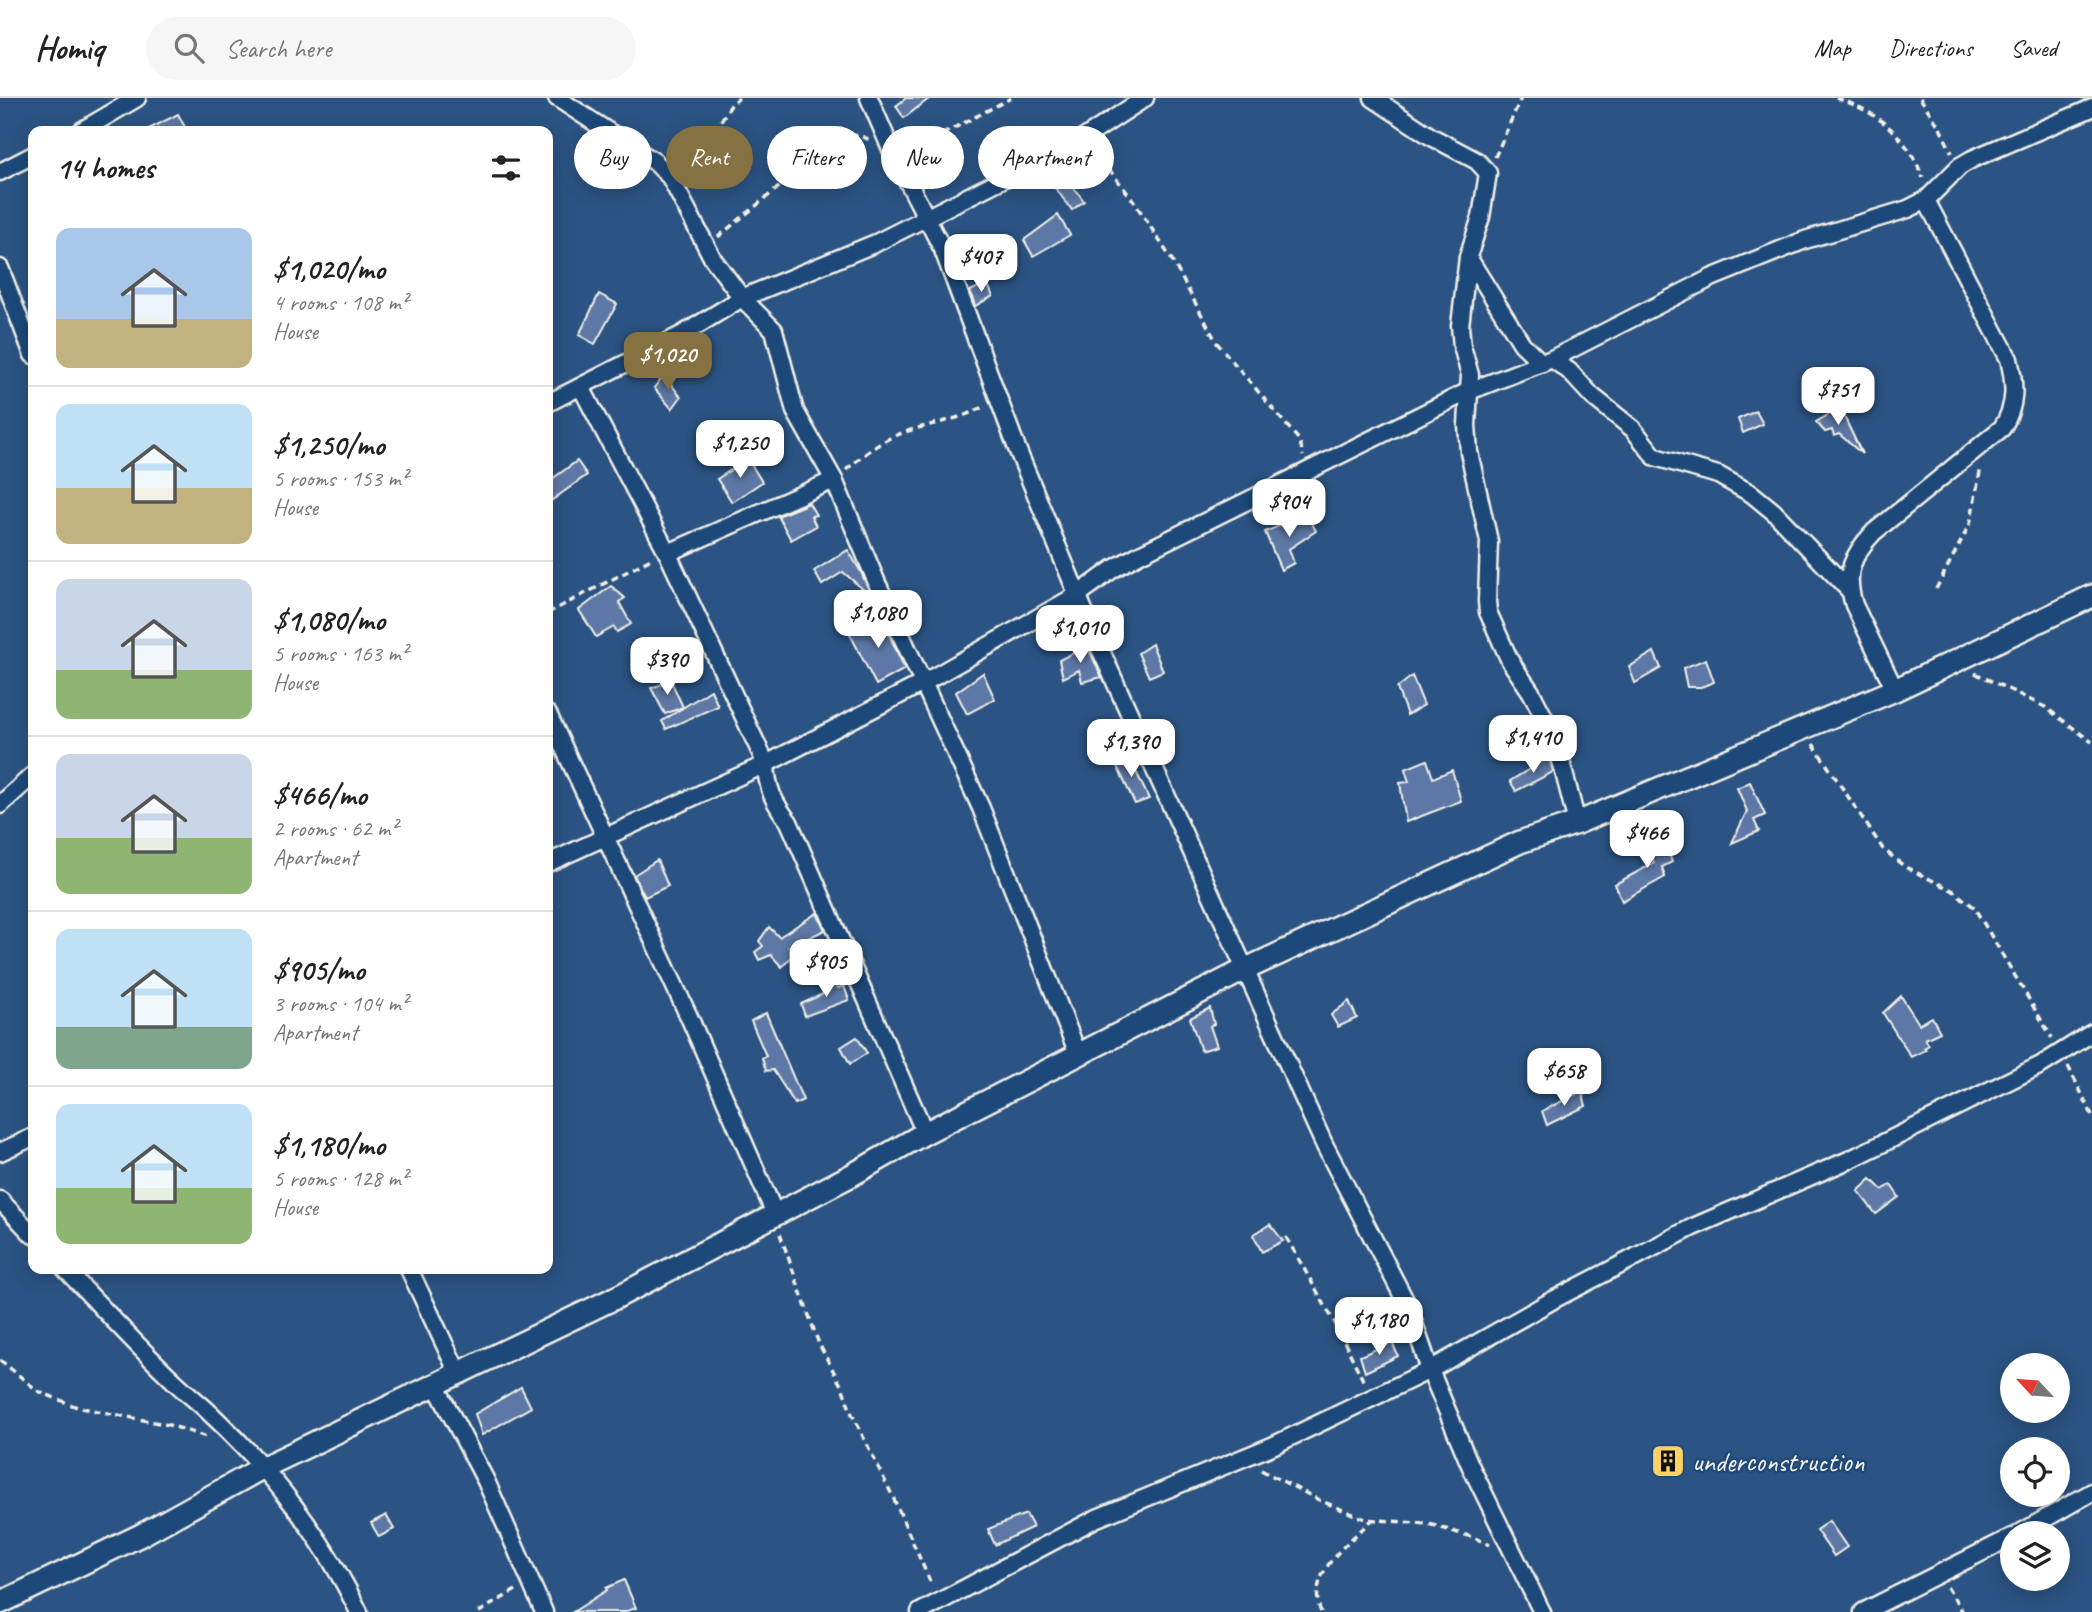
<!DOCTYPE html>
<html lang="en">
<head>
<meta charset="utf-8">
<style>
  body { margin:0; font-family:Caveat,sans-serif; background:#f6f6f6; color:#222; height:100vh; display:flex; flex-direction:column; font-size:26px; white-space:nowrap }
  * { box-sizing:border-box; margin:0 }
  p { font-size:23px; color:#767676 }
  .icon { flex:none; width:38px; height:38px; fill:none; stroke:currentColor; stroke-width:2; stroke-linecap:round; stroke-linejoin:round }
  .map { position:relative; flex:1; overflow:hidden }
  .side { position:absolute; left:28px; top:28px; width:525px; height:1148px; display:flex; flex-direction:column; background:#fff; border-radius:14px; box-shadow:0 4px 18px #0003 }
  .side>* { flex:none }
  .banner { position:absolute; left:574px; top:28px; width:665px; height:63px; display:flex; gap:14px }
  .needle { width:46px; rotate:296deg }
  .tools { position:absolute; left:2000px; top:1255px; display:grid; gap:14px }
  .tools a { display:grid; place-items:center; width:70px; height:70px; border-radius:50%; background:#fff; box-shadow:0 4px 18px #0003; font-size:35px }
  .price { position:absolute; translate:-50% -60px; padding:0 16px; border-radius:14px; background:#fff; color:#222; font-size:23px; line-height:46px; filter:drop-shadow(0 2px 4px #0008) }
  .price::after { content:''; position:absolute; left:50%; top:42px; width:21px; height:16px; margin-left:-10px; background:inherit; clip-path:polygon(0 0,100% 0,50% 100%) }
  .price.active { background:#857141; color:#fff }
  ul { padding:0; list-style:none }
  li { display:flex; align-items:center; gap:21px; height:175px; padding:0 28px }
  li+li { border-top:2px solid #e0e0e0 }
  li span { display:grid; place-items:center; flex:none; width:196px; height:140px; border-radius:14px; color:#555 }
  li>.icon { margin-inline-start:auto }
  span .icon { width:84px; height:84px; fill:#fffc; stroke-width:1 }
  li b { font-size:30px }
  h2 { display:flex; justify-content:space-between; align-items:center; height:84px; padding:0 28px; font-size:30px }
  .pill { padding:0 24px; border-radius:32px; background:#fff; box-shadow:0 4px 18px #0003; font-size:24px; line-height:63px }
  .pill.active { background:#857141; color:#fff }
  header { display:flex; align-items:center; gap:42px; box-sizing:border-box; height:98px; padding:0 35px; background:#fff; border-bottom:2px solid #e0e0e0 }
  header strong { font-size:33px }
  nav { display:flex; gap:38px; margin-inline-start:auto; font-size:24px }
  .search { width:490px; height:63px; background:#f6f6f6; display:flex; align-items:center; gap:18px; box-sizing:border-box; padding:0 24px; border-radius:38px; color:#767676; font-size:26px }
  .map>svg:first-child { display:block }
</style>
</head>
<body>
<header>
<strong>Homiq</strong>
<div class="search"><svg class="icon" aria-label="search" viewBox="0 0 24 24"><circle cx="10" cy="10" r="6"/><path d="M15 15l6 6"/></svg>Search here</div>
<nav><a>Map</a><a>Directions</a><a>Saved</a></nav>
</header>
<div class="map">
<svg width="2092" height="1514" viewBox="0 0 2092 1514">
  <rect width="100%" height="100%" fill="#2b5383"/>
  <filter id="ink" filterUnits="userSpaceOnUse"><feTurbulence type="fractalNoise" baseFrequency=".0143" numOctaves="2"/><feDisplacementMap in="SourceGraphic" scale="14" xChannelSelector="R" yChannelSelector="G"/><feConvolveMatrix kernelMatrix="1 2 1 2 8 2 1 2 1" color-interpolation-filters="sRGB"/></filter>
  <g filter="url(#ink)">
    <!-- building -->
    <g fill="#5d78a6" stroke="#f4f1e8" stroke-width="2">
      <path d="M906 0H930L904 20 896 8Z"/>
      <path d="M178 16 187 33H145Z"/>
      <path d="M1065 78 1084 103 1072 112 1053 87Z"/>
      <path d="M1058 117 1070 137 1033 158 1024 142Z"/>
      <path d="M987 185 993 198 975 208 970 193Z"/>
      <path d="M599 196 617 206 595 246 579 237Z"/>
      <path d="M664 277 681 299 672 311 654 290Z"/>
      <path d="M1840 310 1862 356 1839 336 1834 338 1832 332 1825 334 1816 324Z"/>
      <path d="M1756 313 1763 326 1743 335 1738 321Z"/>
      <path d="M748 361 762 384 732 404 717 381Z"/>
      <path d="M577 363 587 377 548 405V384Z"/>
      <path d="M809 405 816 417 811 418 816 428 791 442 778 418Z"/>
      <path d="M1307 416 1316 433 1289 451 1294 465 1281 472 1265 434Z"/>
      <path d="M848 452 861 474 872 499 843 474 822 487 814 473Z"/>
      <path d="M611 488 625 500 619 504 631 526 617 534 614 529 596 539 579 512Z"/>
      <path d="M880 517 905 571 876 587 850 536Z"/>
      <path d="M1152 546 1163 573 1149 579 1138 555Z"/>
      <path d="M1087 548 1102 579 1082 584 1079 572 1063 580 1059 562Z"/>
      <path d="M1654 554 1661 570 1635 585 1629 569Z"/>
      <path d="M1706 561 1714 584 1701 589H1687L1683 570Z"/>
      <path d="M983 575 995 601 967 616 956 594Z"/>
      <path d="M1412 578 1424 607 1407 617 1397 590Z"/>
      <path d="M671 583 683 609 665 616 651 590Z"/>
      <path d="M711 592 718 608 666 631 662 623Z"/>
      <path d="M1127 654 1149 701 1135 706 1114 662Z"/>
      <path d="M1549 659 1553 674 1516 693 1510 683Z"/>
      <path d="M1427 662 1433 680 1452 672 1461 703 1406 724 1400 685 1409 684 1405 671Z"/>
      <path d="M1750 684 1765 717 1754 722 1759 733 1732 745 1747 713 1737 690Z"/>
      <path d="M1662 736 1672 764 1662 769 1665 779 1622 803 1615 786 1654 765 1647 741Z"/>
      <path d="M657 762 668 788 645 799 634 777Z"/>
      <path d="M817 815 825 832 789 849 795 855 782 869 771 857 759 862 755 854 763 848 759 843 769 829 779 839Z"/>
      <path d="M836 885 838 890 844 888 849 902 805 918 801 906 823 896 821 889Z"/>
      <path d="M1901 898 1919 926 1932 919 1940 934 1925 941 1929 947 1924 950 1926 952 1911 959 1883 915Z"/>
      <path d="M1349 903 1357 920 1338 929 1331 917Z"/>
      <path d="M1210 910 1214 926 1210 928 1217 948 1201 953 1190 920Z"/>
      <path d="M766 915 803 1002 795 1006 773 972 766 973 762 960 766 958 751 923Z"/>
      <path d="M857 939 867 955 850 966 841 949Z"/>
      <path d="M1582 993 1586 1008 1547 1027 1542 1013Z"/>
      <path d="M1871 1081 1882 1092 1891 1087 1899 1099 1876 1116 1858 1093Z"/>
      <path d="M1270 1126 1283 1143 1262 1154 1253 1137Z"/>
      <path d="M1392 1244 1398 1258 1365 1274 1360 1258Z"/>
      <path d="M521 1289 531 1309 482 1337 475 1316Z"/>
      <path d="M1026 1416 1033 1429 995 1447 988 1431Z"/>
      <path d="M386 1417 394 1431 379 1439 371 1425Z"/>
      <path d="M1829 1423 1847 1449 1834 1458 1816 1432Z"/>
      <path d="M624 1482 636 1510 624 1514H573L607 1492 606 1490Z"/>
    </g>
    <g fill="none" stroke-linecap="round" stroke-linejoin="round">
      <!-- street casing -->
      <g stroke="#f4f1e8" stroke-width="21">
        <g id="street">
          <path d="M557 0 655 64 670 79 713 161 742 200 774 232 795 313 834 382 877 485 981 710 1078 956"/>
          <path d="M869 0 891 51 943 152 1018 353 1097 544 1324 1046 1408 1208 1430 1272 1470 1367 1542 1514"/>
          <path d="M1373 0 1430 38 1477 63 1488 75 1481 119 1468 159 1460 228 1462 248 1470 277 1467 327 1469 354 1489 443 1487 503 1488 514 1510 563 1531 594 1550 631 1560 659 1577 725"/>
          <path d="M81 33 137 0"/>
          <path d="M0 74 33 57"/>
          <path d="M1468 159 1522 246 1542 265"/>
          <path d="M0 170 33 257"/>
          <path d="M1552 261 1569 273 1592 298 1633 331 1655 359 1718 377 1752 396 1774 414 1850 493"/>
          <path d="M581 289 666 452 766 666C767 691 774 705 789 724L925 1035"/>
          <path d="M548 305 683 236 742 200 876 145 1084 40 1145 0"/>
          <path d="M668 455 834 382"/>
          <path d="M1895 592 1854 507C1844 475 1852 457 1874 434L2002 330C2017 307 2015 286 2009 261L1926 102"/>
          <path d="M548 616 690 921 775 1116"/>
          <path d="M0 707 33 677"/>
          <path d="M548 765 766 666 925 584 1079 496 1113 471 1140 456 1467 294 1552 261 1711 180 1805 142 1908 111 1926 102 1960 68 1972 61 2092 10"/>
          <path d="M0 1054 33 1039"/>
          <path d="M0 1102 33 1137"/>
          <path d="M65 1171C101 1208 136 1247 173 1282 186 1295 200 1305 213 1318 272 1373 324 1441 359 1514"/>
          <path d="M409 1171 459 1277"/>
          <path d="M436 1288 486 1383 544 1514"/>
          <path d="M2020 1435 2092 1394"/>
          <path d="M920 1514 1097 1420 1272 1348 1430 1272 1553 1202 1693 1129 1851 1061 2041 967 2092 935"/>
          <path d="M1863 1514 2012 1439"/>
        </g>
      </g>
      <!-- secondary casing -->
      <g stroke="#f4f1e8" stroke-width="26">
        <path id="secondary" d="M0 1505 141 1437 262 1370 617 1199 850 1078 925 1035 1246 871 1520 744 1577 725 1895 592 2092 498"/>
      </g>
      <!-- path -->
      <g stroke="#f4f1e8" stroke-width="3.5" stroke-dasharray="7 5" stroke-linecap="butt">
        <path d="M1836 0C1877 13 1908 39 1923 80"/>
        <path d="M1920 0 1939 28 1952 55"/>
        <path d="M1094 52 1133 102 1172 162 1217 245 1300 343 1303 358"/>
        <path d="M911 53 1011 0"/>
        <path d="M1495 59 1521 0"/>
        <path d="M683 68 701 54 731 7 739 0"/>
        <path d="M718 139 839 40 859 37 870 42"/>
        <path d="M846 372C860 360 874 348 890 340 920 326 954 325 983 309"/>
        <path d="M1936 491 1970 426 1981 369"/>
        <path d="M548 515 651 461"/>
        <path d="M1975 575 2045 609 2092 644"/>
        <path d="M1813 646 1883 751 1905 769 1952 792 1974 809 2052 940"/>
        <path d="M2068 968 2092 1017"/>
        <path d="M780 1136 819 1246 843 1291 851 1314 893 1399 932 1488"/>
        <path d="M1286 1139 1335 1225 1365 1286"/>
        <path d="M0 1262 38 1293 77 1309 169 1327 210 1340"/>
        <path d="M1261 1372 1319 1402 1365 1421 1429 1426 1475 1440 1490 1447"/>
        <path d="M1947 1489 1963 1514"/>
        <path d="M479 1514 516 1492"/>
        <path d="M1321 1514C1305 1476 1348 1445 1372 1422"/>
      </g>
      <!-- street -->
      <use href="#street" stroke="#1f4a7a" stroke-width="16"/>
      <!-- secondary -->
      <use href="#secondary" stroke="#1f4a7a" stroke-width="21"/>
    </g>
  </g>
  <!-- icons -->
  <defs>
    <g id="building-square" transform="scale(1.75)"><rect x="-9" y="-9" width="18" height="18" rx="4" fill="#ffd166" stroke="#1f4a7a"/><path d="M-4-6H4V6H1V3H-1V6H-4ZM-2.5-4.3h1.7v1.8h-1.7ZM.8-4.3h1.7v1.8H.8ZM-2.5-1h1.7V.8h-1.7ZM.8-1h1.7V.8H.8Z" fill="#111"/></g>
  </defs>
  <g fill-rule="evenodd">
    <use href="#building-square" x="1668" y="1363"/>
  </g>
  <g text-anchor="middle" stroke-width="5" stroke-linejoin="round" paint-order="stroke">
    <!-- poi labels -->
    <g font-size="28" fill="#f4f1e8" stroke="#1f4a7a" text-anchor="start">
      <text x="1692" y="1373">underconstruction</text>
    </g>
  </g>
</svg>
<div class="tools">
<a><svg class="needle" viewBox="-14 -14 28 28"><path d="M0-13l5 13h-10z" fill="#e53935"/><path d="M0 13l5-13h-10z" fill="#767676"/></svg></a>
<a><svg class="icon" aria-label="locate" viewBox="0 0 24 24"><circle cx="12" cy="12" r="6"/><path d="M12 2v4M12 18v4M2 12h4M18 12h4"/></svg></a>
<a><svg class="icon" aria-label="layers" viewBox="0 0 24 24"><path d="M12 4l9 5-9 5-9-5zM3 14l9 5 9-5"/></svg></a>
</div>
<b class="price" style="left:981px;top:196px">$407</b>
<b class="price active" style="left:668px;top:294px">$1,020</b>
<b class="price" style="left:1838px;top:329px">$751</b>
<b class="price" style="left:740px;top:382px">$1,250</b>
<b class="price" style="left:1289px;top:441px">$904</b>
<b class="price" style="left:878px;top:552px">$1,080</b>
<b class="price" style="left:1080px;top:567px">$1,010</b>
<b class="price" style="left:667px;top:599px">$390</b>
<b class="price" style="left:1533px;top:677px">$1,410</b>
<b class="price" style="left:1131px;top:681px">$1,390</b>
<b class="price" style="left:1647px;top:772px">$466</b>
<b class="price" style="left:826px;top:901px">$905</b>
<b class="price" style="left:1564px;top:1010px">$658</b>
<b class="price" style="left:1379px;top:1259px">$1,180</b>
<div class="banner">
<a class="pill">Buy</a>
<a class="pill active">Rent</a>
<a class="pill">Filters</a>
<a class="pill">New</a>
<a class="pill">Apartment</a>
</div>
<section class="side">
<h2>14 homes<svg class="icon" aria-label="filters" viewBox="0 0 24 24"><path d="M4 7h16M4 17h16"/><circle cx="9" cy="7" r="2"/><circle cx="15" cy="17" r="2"/></svg></h2>
<ul>
<li><span style="background:linear-gradient(#a9c7e8 65%,#c2b280 0)"><svg class="icon" aria-label="home" viewBox="0 0 24 24"><path d="M3 11l9-7 9 7M6 9v11h12V9"/></svg></span><div><b>$1,020/mo</b><p>4 rooms · 108 m²</p><p>House</p></div></li>
<li><span style="background:linear-gradient(#bfe0f5 60%,#c2b280 0)"><svg class="icon" aria-label="home" viewBox="0 0 24 24"><path d="M3 11l9-7 9 7M6 9v11h12V9"/></svg></span><div><b>$1,250/mo</b><p>5 rooms · 153 m²</p><p>House</p></div></li>
<li><span style="background:linear-gradient(#c9d6e8 65%,#8fb573 0)"><svg class="icon" aria-label="home" viewBox="0 0 24 24"><path d="M3 11l9-7 9 7M6 9v11h12V9"/></svg></span><div><b>$1,080/mo</b><p>5 rooms · 163 m²</p><p>House</p></div></li>
<li><span style="background:linear-gradient(#c9d6e8 60%,#8fb573 0)"><svg class="icon" aria-label="home" viewBox="0 0 24 24"><path d="M3 11l9-7 9 7M6 9v11h12V9"/></svg></span><div><b>$466/mo</b><p>2 rooms · 62 m²</p><p>Apartment</p></div></li>
<li><span style="background:linear-gradient(#bfe0f5 70%,#7fa58c 0)"><svg class="icon" aria-label="home" viewBox="0 0 24 24"><path d="M3 11l9-7 9 7M6 9v11h12V9"/></svg></span><div><b>$905/mo</b><p>3 rooms · 104 m²</p><p>Apartment</p></div></li>
<li><span style="background:linear-gradient(#bfe0f5 60%,#8fb573 0)"><svg class="icon" aria-label="home" viewBox="0 0 24 24"><path d="M3 11l9-7 9 7M6 9v11h12V9"/></svg></span><div><b>$1,180/mo</b><p>5 rooms · 128 m²</p><p>House</p></div></li>
</ul>
</section>
</div>
</body>
</html>
